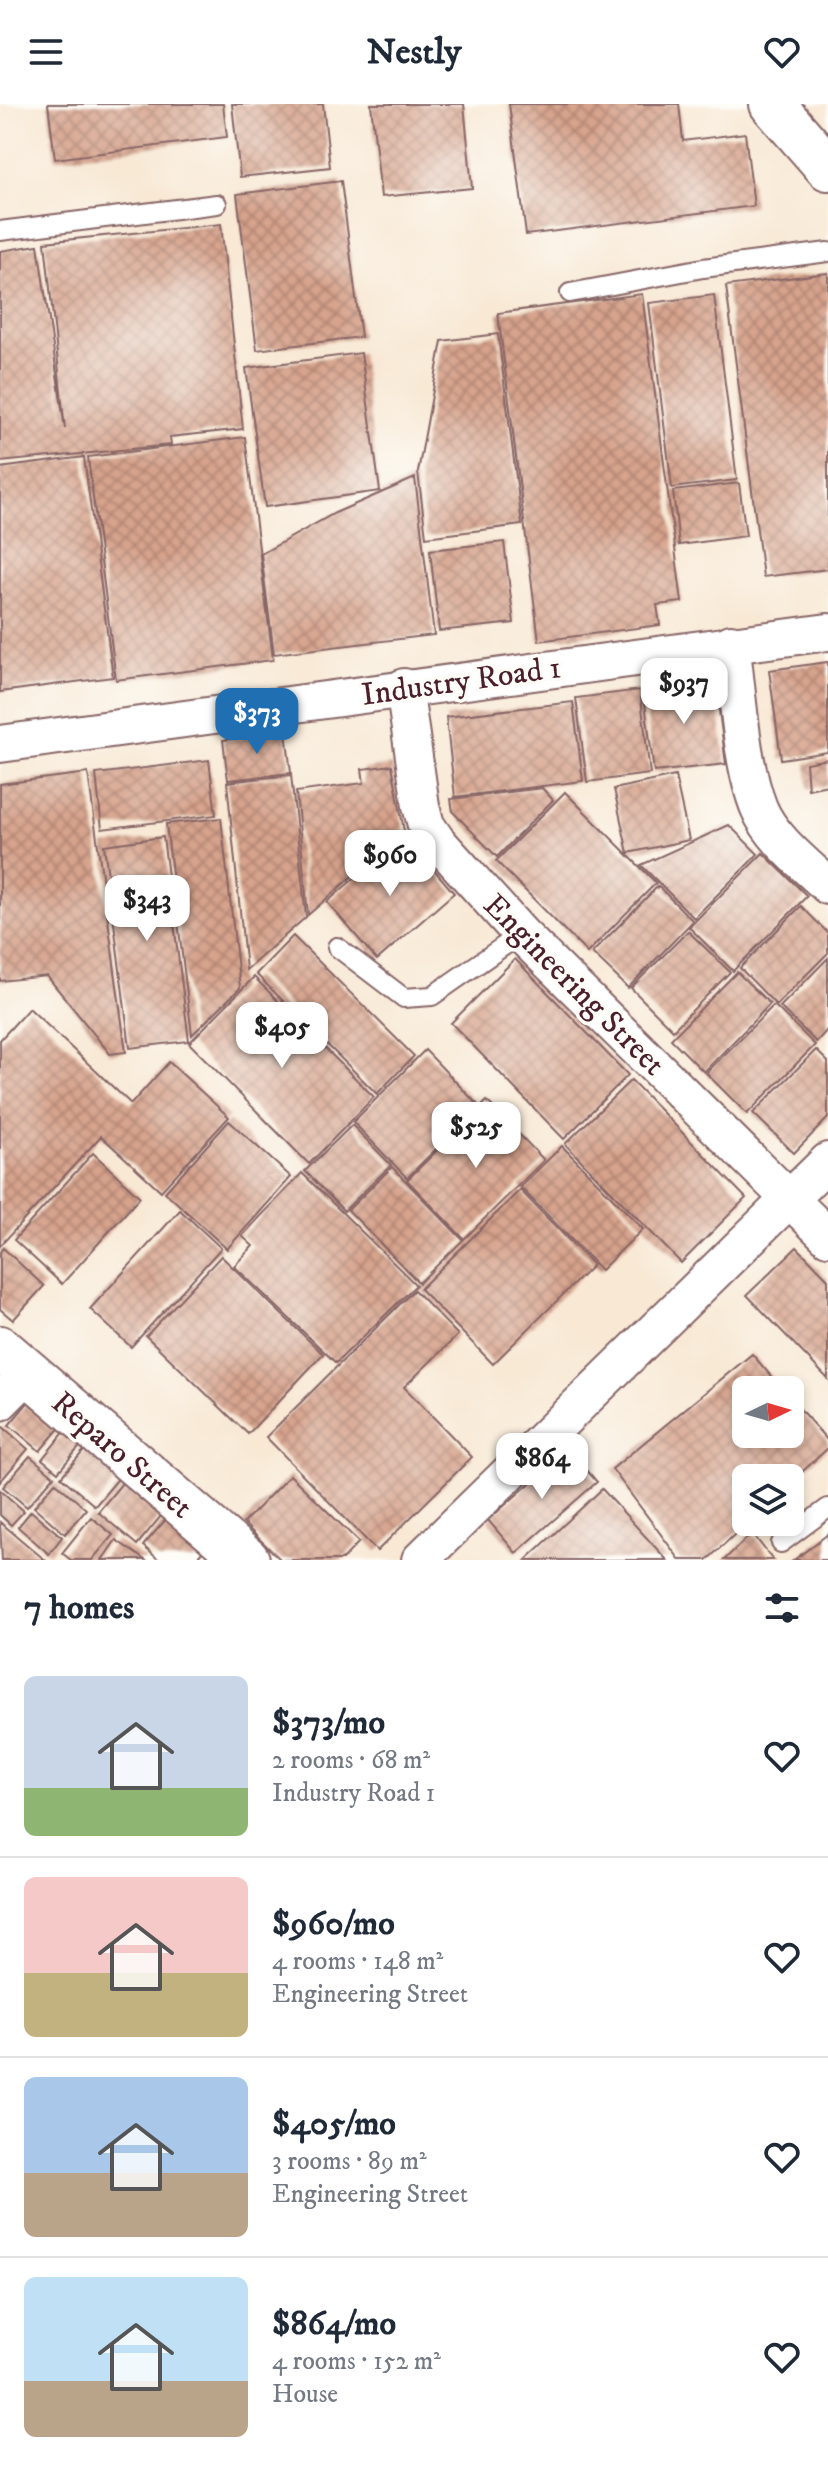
<!DOCTYPE html>
<html lang="en">
<head>
<meta charset="utf-8">
<style>
  body { margin:0; font-family:"IM FELL DW Pica",serif; background:#f2f2f3; color:#1f2937; height:100vh; display:flex; flex-direction:column; font-size:30px; white-space:nowrap }
  * { box-sizing:border-box; margin:0 }
  p { font-size:26px; color:#747a83 }
  .icon { flex:none; width:44px; height:44px; fill:none; stroke:currentColor; stroke-width:2; stroke-linecap:round; stroke-linejoin:round }
  .map { position:relative; height:1456px; overflow:hidden }
  .panel { display:flex; flex-direction:column; background:#fff; flex:1 }
  .panel>* { flex:none }
  .needle { width:52px; rotate:85deg }
  .tools { position:absolute; left:732px; top:1272px; display:grid; gap:16px }
  .tools a { display:grid; place-items:center; width:72px; height:72px; border-radius:12px; background:#fff; box-shadow:0 4px 12px #0003; font-size:40px }
  .price { position:absolute; translate:-50% -68px; padding:0 18px; border-radius:16px; background:#fff; color:#222; font-size:26px; line-height:52px; filter:drop-shadow(0 2px 4px #0008) }
  .price::after { content:''; position:absolute; left:50%; top:48px; width:24px; height:18px; margin-left:-12px; background:inherit; clip-path:polygon(0 0,100% 0,50% 100%) }
  .price.selected { background:#1f6fb2; color:#fff }
  ul { padding:0; list-style:none }
  li { display:flex; align-items:center; gap:24px; height:200px; padding:0 24px }
  li+li { border-top:2px solid #e0e1e3 }
  li span { display:grid; place-items:center; flex:none; width:224px; height:160px; border-radius:12px; color:#555 }
  li>.icon { margin-inline-start:auto }
  span .icon { width:96px; height:96px; fill:#fffc; stroke-width:1 }
  li b { font-size:34px }
  h2 { display:flex; justify-content:space-between; align-items:center; height:96px; padding:0 24px; font-size:34px }
  header { display:flex; justify-content:space-between; align-items:center; height:104px; padding:0 24px; background:#fff; font-size:36px; font-weight:700 }
  .map>svg:first-child { display:block }
</style>
</head>
<body>
<header><svg class="icon" aria-label="menu" viewBox="0 0 24 24"><path d="M4 6h16M4 12h16M4 18h16"/></svg>Nestly<svg class="icon" aria-label="heart" viewBox="0 0 24 24"><path d="M12 20l-8-8c-3-5 5-10 8-4 3-6 11-1 8 4z"/></svg></header>
<div class="map">
<svg width="828" height="1456" viewBox="0 0 828 1456">
  <defs>
    <pattern id="building-cross-hatch" width="8" height="8" patternUnits="userSpaceOnUse" patternTransform="scale(2)"><rect width="8" height="8" fill="#d7a38c"/><path d="M0 0l8 8M0 8l8-8" fill="none" stroke="#b08473"/></pattern>
  </defs>
  <rect width="100%" height="100%" fill="#fdfcf7"/>
  <filter id="ink" filterUnits="userSpaceOnUse"><feTurbulence type="fractalNoise" baseFrequency=".0125" numOctaves="2"/><feDisplacementMap in="SourceGraphic" scale="16" xChannelSelector="R" yChannelSelector="G"/><feConvolveMatrix kernelMatrix="1 2 1 2 8 2 1 2 1" color-interpolation-filters="sRGB"/></filter>
  <filter id="wash" filterUnits="userSpaceOnUse"><feTurbulence type="fractalNoise" baseFrequency=".006" numOctaves="4" result="noise"/><feDisplacementMap in="SourceGraphic" scale="32" xChannelSelector="R" yChannelSelector="G"/><feGaussianBlur stdDeviation="1.8" result="paint"/><feColorMatrix in="noise" values="0 0 0 0 0 0 0 0 0 0 0 0 0 0 0 0 0 1.4 0 .05"/><feComposite in="paint" operator="in"/></filter>
  <g filter="url(#wash)">
    <rect width="100%" height="100%" fill="#f8e8d4"/>
    <g id="blocks">
      <!-- building -->
      <g fill="url(#building-cross-hatch)">
        <path d="M48 0H223L227 33 55 55Z"/>
        <path d="M232 0H323L330 63 240 73Z"/>
        <path d="M371 0H464L472 84 381 93Z"/>
        <path d="M509 0H679L683 37 745 29 754 102 526 131Z"/>
        <path d="M341 77 361 233 257 246 237 90Z"/>
        <path d="M221 120 243 325 170 333 171 341 0 358V147L38 141 65 325 45 138Z"/>
        <path d="M828 169V465L763 473 726 182Z"/>
        <path d="M642 190 682 498 657 501 660 521 539 537 498 209Z"/>
        <path d="M714 191 737 376 672 384 649 199Z"/>
        <path d="M498 230 522 421 426 433 418 368 442 237Z"/>
        <path d="M361 249 380 387 265 403 246 264Z"/>
        <path d="M245 333 273 556 116 576 88 353Z"/>
        <path d="M84 353 113 573 0 588V364Z"/>
        <path d="M415 374 434 531 274 550 261 450 335 409Z"/>
        <path d="M739 379 746 432 679 441 673 387Z"/>
        <path d="M504 438 514 519 439 527 430 446Z"/>
        <path d="M828 558V648L781 655 769 566Z"/>
        <path d="M715 576 726 660 654 668 643 584Z"/>
        <path d="M640 586 650 670 587 678 576 594Z"/>
        <path d="M573 598 583 677 455 693 446 613Z"/>
        <path d="M286 628 291 669 228 676 223 636Z"/>
        <path d="M828 655V681L808 685 806 659Z"/>
        <path d="M209 656 216 711 102 725 96 670Z"/>
        <path d="M392 661 404 727 308 811 296 688 364 679 362 665Z"/>
        <path d="M88 669 126 948 110 950 47 872 0 877V680Z"/>
        <path d="M291 671 306 813 246 866 227 678Z"/>
        <path d="M675 672 689 736 628 749 614 685Z"/>
        <path d="M542 684 553 696 497 753 453 708 451 695Z"/>
        <path d="M565 688 656 779 587 849 496 757Z"/>
        <path d="M221 714 240 884 192 931 166 720Z"/>
        <path d="M729 721 758 750 694 814 641 761Z"/>
        <path d="M404 731 454 789 377 856 327 798Z"/>
        <path d="M163 733 189 937 130 944 104 741Z"/>
        <path d="M763 749 807 792 733 867 689 823Z"/>
        <path d="M658 782 693 817 628 884 592 849Z"/>
        <path d="M801 802 828 829V849L776 901 740 864Z"/>
        <path d="M688 827 730 868 673 926 631 884Z"/>
        <path d="M293 832 414 952 377 990 256 870Z"/>
        <path d="M828 854V925L816 938 780 903Z"/>
        <path d="M515 855 628 971 564 1035 451 919Z"/>
        <path d="M737 868 770 900 704 968 671 935Z"/>
        <path d="M254 873 374 993 309 1060 189 939Z"/>
        <path d="M774 901 815 941 747 1010 706 969Z"/>
        <path d="M29 904 131 1000 169 958 229 1013 161 1087 101 1032 0 1142V936Z"/>
        <path d="M425 946 479 1002 407 1074 353 1018Z"/>
        <path d="M816 946 828 958V1014L794 1049 753 1009Z"/>
        <path d="M631 976 746 1094 681 1159 565 1040Z"/>
        <path d="M487 997 544 1056 464 1135 407 1076Z"/>
        <path d="M229 1017 291 1073 227 1145 165 1088Z"/>
        <path d="M352 1021 391 1061 344 1107 305 1067Z"/>
        <path d="M562 1042 643 1125 601 1166 520 1083Z"/>
        <path d="M93 1049 140 1093 62 1180 14 1136Z"/>
        <path d="M392 1063 463 1136 419 1179 348 1106Z"/>
        <path d="M302 1069 416 1181 336 1259 234 1162 253 1142 242 1132Z"/>
        <path d="M520 1086 593 1161 493 1260 420 1185Z"/>
        <path d="M180 1106 221 1144 131 1243 90 1205Z"/>
        <path d="M797 1143 828 1175V1275L747 1191Z"/>
        <path d="M3 1144 44 1182 13 1216 0 1205V1148Z"/>
        <path d="M221 1152 323 1250 248 1330 146 1232Z"/>
        <path d="M414 1186 458 1231 404 1283 472 1353 377 1447 266 1333Z"/>
        <path d="M752 1250 783 1286H746V1330H790V1294L828 1337V1344L790 1379V1374H746V1420L707 1456H680L612 1365Z"/>
        <path d="M31 1295 61 1322 40 1347 9 1321Z"/>
        <path d="M3 1323 28 1345 0 1378V1326Z"/>
        <path d="M66 1326 82 1340 58 1368 42 1355Z"/>
        <path d="M94 1335 127 1364 95 1402 61 1373Z"/>
        <path d="M569 1345 597 1378 516 1449 488 1416Z"/>
        <path d="M30 1352 54 1372 27 1403 3 1383Z"/>
        <path d="M290 1371 359 1438 342 1456H281L243 1419Z"/>
        <path d="M127 1373 166 1406 137 1441 98 1408Z"/>
        <path d="M55 1378 86 1405 65 1430 34 1403Z"/>
        <path d="M602 1385 667 1456H526Z"/>
        <path d="M0 1386 24 1407 11 1421 0 1411Z"/>
        <path d="M31 1407 62 1433 49 1450 18 1423Z"/>
        <path d="M91 1413 113 1431 92 1456H71L62 1449Z"/>
        <path d="M167 1414 204 1446 195 1456H159L143 1442Z"/>
        <path d="M0 1418 45 1456H2Z"/>
        <path d="M752 1429 773 1456H724Z"/>
        <path d="M828 1430V1456H794Z"/>
        <path d="M116 1436 145 1456H102Z"/>
      </g>
    </g>
  </g>
  <g filter="url(#ink)">
    <use href="#blocks" fill-opacity="0" stroke="#876566" stroke-width="2"/>
    <g fill="none" stroke-linecap="round" stroke-linejoin="round">
      <!-- lane casing -->
      <g stroke="#876566" stroke-width="22">
        <g id="lane">
          <path d="M0 127 217 100"/>
          <path d="M570 189 703 164 828 148"/>
          <path d="M337 843 404 894 432 892 521 830"/>
          <path d="M781 1439 828 1404"/>
        </g>
      </g>
      <!-- street casing -->
      <g stroke="#876566" stroke-width="40">
        <g id="street">
          <path d="M731 539C738 588 741 660 759 704 771 734 805 760 828 782"/>
          <path d="M404 583 421 702 426 721 437 737 521 830 828 1133"/>
          <path d="M0 640 828 528"/>
          <path d="M0 1298 29 1269"/>
          <path d="M420 1456 828 1057"/>
        </g>
      </g>
      <!-- secondary casing -->
      <g stroke="#876566" stroke-width="48">
        <g id="secondary">
          <path d="M772 0 828 64"/>
          <path d="M0 1244 247 1456"/>
        </g>
      </g>
      <!-- lane -->
      <use href="#lane" stroke="#fff" stroke-width="18"/>
      <!-- street -->
      <use href="#street" stroke="#fff" stroke-width="36"/>
      <!-- secondary -->
      <use href="#secondary" stroke="#fff" stroke-width="44"/>
    </g>
  </g>
  <g text-anchor="middle" stroke-width="7" stroke-linejoin="round" paint-order="stroke">
    <!-- street labels -->
    <g font-size="32" fill="#4a1f2b" stroke="#fdfcf7">
      <text transform="translate(461 576) rotate(-8)" y="11">Industry Road 1</text>
      <text transform="translate(575 880) rotate(45)" y="11">Engineering Street</text>
      <text transform="translate(123 1350) rotate(41)" y="11">Reparo Street</text>
    </g>
  </g>
</svg>
<div class="tools">
<a><svg class="needle" viewBox="-14 -14 28 28"><path d="M0-13l5 13h-10z" fill="#e53935"/><path d="M0 13l5-13h-10z" fill="#747a83"/></svg></a>
<a><svg class="icon" aria-label="layers" viewBox="0 0 24 24"><path d="M12 4l9 5-9 5-9-5zM3 14l9 5 9-5"/></svg></a>
</div>
<b class="price" style="left:684px;top:622px">$937</b>
<b class="price selected" style="left:257px;top:652px">$373</b>
<b class="price" style="left:390px;top:794px">$960</b>
<b class="price" style="left:147px;top:839px">$343</b>
<b class="price" style="left:282px;top:966px">$405</b>
<b class="price" style="left:476px;top:1066px">$525</b>
<b class="price" style="left:542px;top:1397px">$864</b>
</div>
<section class="panel">
<h2>7 homes<svg class="icon" aria-label="filters" viewBox="0 0 24 24"><path d="M4 7h16M4 17h16"/><circle cx="9" cy="7" r="2"/><circle cx="15" cy="17" r="2"/></svg></h2>
<ul>
<li><span style="background:linear-gradient(#c9d6e8 70%,#8fb573 0)"><svg class="icon" aria-label="home" viewBox="0 0 24 24"><path d="M3 11l9-7 9 7M6 9v11h12V9"/></svg></span><div><b>$373/mo</b><p>2 rooms · 68 m²</p><p>Industry Road 1</p></div><svg class="icon" aria-label="heart" viewBox="0 0 24 24"><path d="M12 20l-8-8c-3-5 5-10 8-4 3-6 11-1 8 4z"/></svg></li>
<li><span style="background:linear-gradient(#f6c9c9 60%,#c2b280 0)"><svg class="icon" aria-label="home" viewBox="0 0 24 24"><path d="M3 11l9-7 9 7M6 9v11h12V9"/></svg></span><div><b>$960/mo</b><p>4 rooms · 148 m²</p><p>Engineering Street</p></div><svg class="icon" aria-label="heart" viewBox="0 0 24 24"><path d="M12 20l-8-8c-3-5 5-10 8-4 3-6 11-1 8 4z"/></svg></li>
<li><span style="background:linear-gradient(#a9c7e8 60%,#b9a48a 0)"><svg class="icon" aria-label="home" viewBox="0 0 24 24"><path d="M3 11l9-7 9 7M6 9v11h12V9"/></svg></span><div><b>$405/mo</b><p>3 rooms · 89 m²</p><p>Engineering Street</p></div><svg class="icon" aria-label="heart" viewBox="0 0 24 24"><path d="M12 20l-8-8c-3-5 5-10 8-4 3-6 11-1 8 4z"/></svg></li>
<li><span style="background:linear-gradient(#bfe0f5 65%,#b9a48a 0)"><svg class="icon" aria-label="home" viewBox="0 0 24 24"><path d="M3 11l9-7 9 7M6 9v11h12V9"/></svg></span><div><b>$864/mo</b><p>4 rooms · 152 m²</p><p>House</p></div><svg class="icon" aria-label="heart" viewBox="0 0 24 24"><path d="M12 20l-8-8c-3-5 5-10 8-4 3-6 11-1 8 4z"/></svg></li>
</ul>
</section>
</body>
</html>
